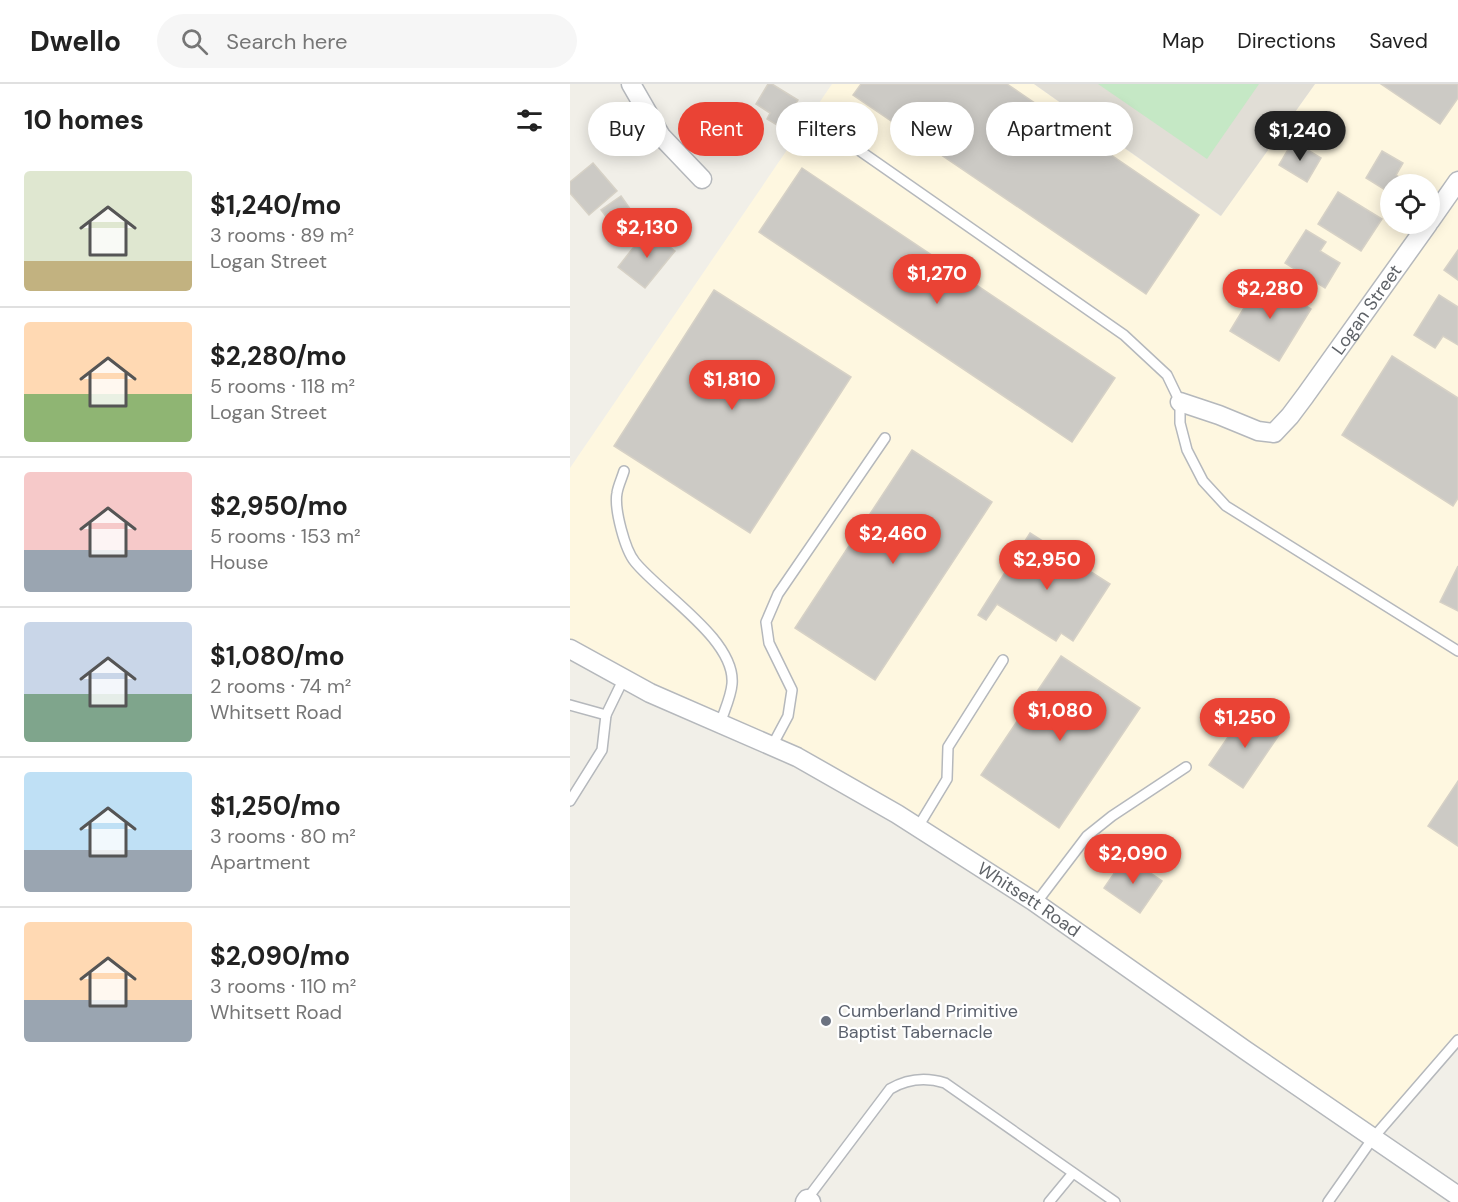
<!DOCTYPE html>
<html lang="en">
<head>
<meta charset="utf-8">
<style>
  body { margin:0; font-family:"DM Sans",sans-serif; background:#f6f6f6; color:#222; height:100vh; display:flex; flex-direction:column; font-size:22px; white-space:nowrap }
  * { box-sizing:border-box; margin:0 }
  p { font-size:20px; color:#767676 }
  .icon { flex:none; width:33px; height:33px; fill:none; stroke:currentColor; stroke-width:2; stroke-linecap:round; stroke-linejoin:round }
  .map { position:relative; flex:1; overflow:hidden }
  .panel { display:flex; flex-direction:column; background:#fff; width:570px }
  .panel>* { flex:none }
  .top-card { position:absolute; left:18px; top:18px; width:570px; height:54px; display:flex; gap:12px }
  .controls { position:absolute; left:810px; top:90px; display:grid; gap:12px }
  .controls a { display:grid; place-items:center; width:60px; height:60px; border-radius:50%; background:#fff; box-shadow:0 3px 15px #0003; font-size:30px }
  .price { position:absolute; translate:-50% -51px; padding:0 14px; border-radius:21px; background:#ea4335; color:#fff; font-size:20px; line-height:39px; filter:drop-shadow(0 2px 3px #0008) }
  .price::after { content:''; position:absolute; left:50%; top:36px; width:18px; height:14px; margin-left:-9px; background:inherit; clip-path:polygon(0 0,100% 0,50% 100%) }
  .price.selected { background:#222; color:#fff }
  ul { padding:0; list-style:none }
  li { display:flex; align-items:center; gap:18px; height:150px; padding:0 24px }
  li+li { border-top:2px solid #e0e0e0 }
  li span { display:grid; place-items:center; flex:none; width:168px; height:120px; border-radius:6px; color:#555 }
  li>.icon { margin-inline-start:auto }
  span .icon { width:72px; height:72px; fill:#fffc; stroke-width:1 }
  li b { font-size:26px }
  h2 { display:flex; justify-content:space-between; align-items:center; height:72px; padding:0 24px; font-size:26px }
  .chip { padding:0 21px; border-radius:27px; background:#fff; box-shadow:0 3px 15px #0003; font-size:21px; line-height:54px }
  .chip.selected { background:#ea4335; color:#fff }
  header { display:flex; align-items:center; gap:36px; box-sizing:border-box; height:84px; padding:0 30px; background:#fff; border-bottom:2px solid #e0e0e0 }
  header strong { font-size:28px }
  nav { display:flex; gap:33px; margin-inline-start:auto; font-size:21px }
  .search { width:420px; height:54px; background:#f6f6f6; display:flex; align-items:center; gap:15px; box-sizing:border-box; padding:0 21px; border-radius:33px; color:#767676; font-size:22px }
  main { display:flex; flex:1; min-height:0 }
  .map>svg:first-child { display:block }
</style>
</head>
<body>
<header>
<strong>Dwello</strong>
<div class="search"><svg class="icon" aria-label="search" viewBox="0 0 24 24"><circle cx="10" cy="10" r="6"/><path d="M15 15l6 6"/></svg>Search here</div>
<nav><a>Map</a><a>Directions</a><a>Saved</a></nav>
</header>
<main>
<section class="panel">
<h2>10 homes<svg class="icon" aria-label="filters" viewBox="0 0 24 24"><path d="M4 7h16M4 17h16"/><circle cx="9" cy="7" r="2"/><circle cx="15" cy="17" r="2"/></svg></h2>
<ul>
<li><span style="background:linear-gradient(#dfe7d0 75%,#c2b280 0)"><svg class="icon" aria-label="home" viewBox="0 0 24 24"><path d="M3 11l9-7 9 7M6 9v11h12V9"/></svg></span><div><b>$1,240/mo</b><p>3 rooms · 89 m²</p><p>Logan Street</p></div></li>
<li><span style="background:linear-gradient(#ffd9b3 60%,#8fb573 0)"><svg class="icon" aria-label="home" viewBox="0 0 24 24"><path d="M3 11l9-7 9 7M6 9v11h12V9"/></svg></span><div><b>$2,280/mo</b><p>5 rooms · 118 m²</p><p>Logan Street</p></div></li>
<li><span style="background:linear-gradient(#f6c9c9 65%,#9aa5b1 0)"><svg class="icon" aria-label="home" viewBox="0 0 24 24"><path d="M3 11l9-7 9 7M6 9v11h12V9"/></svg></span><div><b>$2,950/mo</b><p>5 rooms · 153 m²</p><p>House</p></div></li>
<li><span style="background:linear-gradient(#c9d6e8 60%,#7fa58c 0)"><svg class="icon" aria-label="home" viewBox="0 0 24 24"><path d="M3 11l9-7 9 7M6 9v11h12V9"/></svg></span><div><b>$1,080/mo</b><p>2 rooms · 74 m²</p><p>Whitsett Road</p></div></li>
<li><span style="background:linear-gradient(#bfe0f5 65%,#9aa5b1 0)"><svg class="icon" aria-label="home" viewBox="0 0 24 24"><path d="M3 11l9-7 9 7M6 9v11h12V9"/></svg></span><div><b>$1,250/mo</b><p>3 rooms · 80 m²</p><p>Apartment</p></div></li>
<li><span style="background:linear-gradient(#ffd9b3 65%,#9aa5b1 0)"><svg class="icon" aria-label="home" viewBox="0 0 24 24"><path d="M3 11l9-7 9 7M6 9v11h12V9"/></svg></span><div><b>$2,090/mo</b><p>3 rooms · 110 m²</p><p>Whitsett Road</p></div></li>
</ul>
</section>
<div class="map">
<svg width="888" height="1118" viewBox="0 0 888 1118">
  <rect width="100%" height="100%" fill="#f1efe8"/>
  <!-- commercial -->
  <path fill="#fef7e0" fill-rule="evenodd" d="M262 0H464L650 132 745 0H888V962L803 1054 327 730 0 565V384ZM820 100H860V140H820Z"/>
  <!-- education -->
  <path fill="#e1ded6" d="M464 0H745L651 132Z"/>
  <!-- green -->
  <path fill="#c5e8c5" d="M528 0H689L637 75Z"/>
  <!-- building -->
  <g fill="#cccac5" stroke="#d6d1c6" stroke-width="1.5">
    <path d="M198 0H202L228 16 212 44 197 35 200 29 186 20Z"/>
    <path d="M291 0H437L629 131 576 210 283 11Z"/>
    <path d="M811 0H888V14L870 40Z"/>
    <path d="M723 57 751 74 737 98 709 81Z"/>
    <path d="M812 67 833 79 826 91 832 95 829 100H820V109L796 94Z"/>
    <path d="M23 79 47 107 19 131 0 109V98Z"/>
    <path d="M232 84 545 294 502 358 189 148Z"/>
    <path d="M768 108 812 135 791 167 748 140Z"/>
    <path d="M51 112 63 129 44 143 31 126Z"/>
    <path d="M78 145 105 167 75 204 48 183Z"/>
    <path d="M736 146 756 158 750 167 770 179 755 204 715 179Z"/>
    <path d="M888 166V196L874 186Z"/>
    <path d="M692 194 741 225 709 277 660 247Z"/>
    <path d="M144 206 281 293 180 449 44 362Z"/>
    <path d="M869 211 888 223V261L873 252 865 264 844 251Z"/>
    <path d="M822 272 888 314V414L883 422 772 351Z"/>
    <path d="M342 366 422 418 305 596 225 544Z"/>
    <path d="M460 449 540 500 503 557 491 549 486 557 427 520 416 536 408 531Z"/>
    <path d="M888 482V527L870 518Z"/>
    <path d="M491 572 570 624 489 744 411 691Z"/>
    <path d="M677 625 711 648 673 704 639 681Z"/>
    <path d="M888 697V762L858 742Z"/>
    <path d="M556 772 592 797 570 829 534 804Z"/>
  </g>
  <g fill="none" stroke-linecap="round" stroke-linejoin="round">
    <!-- service casing -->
    <g stroke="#b5b8bc" stroke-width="12">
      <g id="service">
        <path d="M273 55 554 251 597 291 610 318V339L617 366 633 397 656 422 888 567"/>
        <path d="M54 387C52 394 48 402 47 409 44 425 55 466 65 478 91 510 166 556 162 600 161 613 154 627 150 640"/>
        <path d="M0 621 36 631 54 594"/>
        <path d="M202 662 218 632 222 606 199 559 196 538 208 510 315 354"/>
        <path d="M0 717 32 666 36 631"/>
        <path d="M348 743 377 695 378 663 433 576"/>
        <path d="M466 819 517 752 542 732 616 683"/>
        <path d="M237 1115 320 1005C337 995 356 993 375 999L545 1118"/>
        <path d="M479 1118 503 1089"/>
        <path d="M758 1118 803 1054 888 956"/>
      </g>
    </g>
    <!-- minor casing -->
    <g stroke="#b5b8bc" stroke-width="21">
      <g id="minor">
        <path d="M61 0 91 52 132 95"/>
        <path d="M860 137 888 97"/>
        <path id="s1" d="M610 318 649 331 688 347 704 349 720 332 735 312 858 140"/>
        <path id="s2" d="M0 565 80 609 227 673 327 730 463 817 675 966 888 1112"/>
        <path d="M235 1118 237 1115 241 1118"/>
      </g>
    </g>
    <!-- service -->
    <use href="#service" stroke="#fff" stroke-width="9"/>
    <!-- minor -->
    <use href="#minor" stroke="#fff" stroke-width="18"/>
  </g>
  <!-- markers -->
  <circle fill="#6b7280" stroke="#fff" stroke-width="2" cx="256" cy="937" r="6"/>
  <g text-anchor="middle" stroke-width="4.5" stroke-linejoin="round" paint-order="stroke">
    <!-- street labels -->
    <g font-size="18" fill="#5f6368" stroke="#fff">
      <text dy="6" stroke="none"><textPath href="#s1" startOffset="254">Logan Street</textPath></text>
      <text dy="6" stroke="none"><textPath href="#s2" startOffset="524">Whitsett Road</textPath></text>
    </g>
    <!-- worship labels -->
    <g font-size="18" fill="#5b616d" stroke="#fff" text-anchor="start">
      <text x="268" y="933">Cumberland Primitive<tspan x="268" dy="21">Baptist Tabernacle</tspan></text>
    </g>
  </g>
</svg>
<div class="controls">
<a><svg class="icon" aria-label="locate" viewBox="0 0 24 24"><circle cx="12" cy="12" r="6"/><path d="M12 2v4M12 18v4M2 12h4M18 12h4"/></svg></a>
</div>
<b class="price selected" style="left:730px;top:78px">$1,240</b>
<b class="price" style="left:77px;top:175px">$2,130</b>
<b class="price" style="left:367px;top:221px">$1,270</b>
<b class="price" style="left:700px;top:236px">$2,280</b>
<b class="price" style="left:162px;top:327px">$1,810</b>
<b class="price" style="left:323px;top:481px">$2,460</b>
<b class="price" style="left:477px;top:507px">$2,950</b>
<b class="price" style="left:490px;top:658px">$1,080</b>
<b class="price" style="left:675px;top:665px">$1,250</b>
<b class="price" style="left:563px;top:801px">$2,090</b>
<div class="top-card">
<a class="chip">Buy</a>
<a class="chip selected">Rent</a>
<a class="chip">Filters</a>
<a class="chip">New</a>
<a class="chip">Apartment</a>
</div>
</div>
</main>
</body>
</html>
